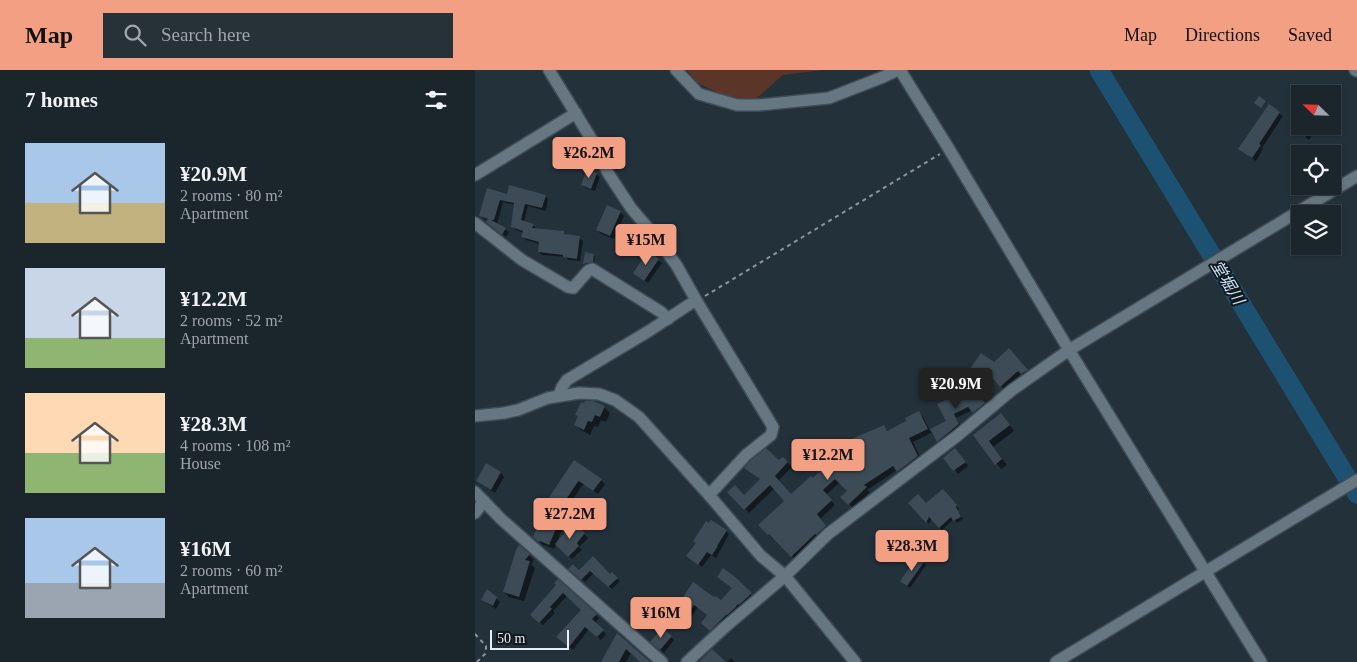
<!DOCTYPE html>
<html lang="en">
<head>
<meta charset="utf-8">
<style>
  body { margin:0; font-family:"Times New Roman","Noto Sans JP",serif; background:#273138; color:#f1f3f6; height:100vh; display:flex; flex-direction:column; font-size:19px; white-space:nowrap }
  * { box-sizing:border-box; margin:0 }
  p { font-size:16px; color:#9fa5a9 }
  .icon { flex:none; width:28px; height:28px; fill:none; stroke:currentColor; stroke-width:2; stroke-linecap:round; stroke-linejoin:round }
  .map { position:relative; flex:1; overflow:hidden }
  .sheet { display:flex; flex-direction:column; background:#1a252c; width:475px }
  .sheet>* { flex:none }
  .needle { width:32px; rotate:293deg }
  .fabs { position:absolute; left:816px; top:15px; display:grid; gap:10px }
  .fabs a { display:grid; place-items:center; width:50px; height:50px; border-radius:0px; background:#1a252c; box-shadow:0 1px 4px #0004,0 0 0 1px #384248; font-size:25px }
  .scale { position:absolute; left:15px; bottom:12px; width:79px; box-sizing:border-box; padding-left:5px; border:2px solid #e6eff6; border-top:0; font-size:14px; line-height:18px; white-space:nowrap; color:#e6eff6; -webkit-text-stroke:4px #12181d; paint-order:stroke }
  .price { position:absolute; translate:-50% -42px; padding:0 11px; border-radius:5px; background:#f39f84; color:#111; font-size:16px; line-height:32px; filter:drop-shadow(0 1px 2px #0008) }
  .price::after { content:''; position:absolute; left:50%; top:30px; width:15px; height:11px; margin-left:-8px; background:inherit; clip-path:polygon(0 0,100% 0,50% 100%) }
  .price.current { background:#222; color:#fff }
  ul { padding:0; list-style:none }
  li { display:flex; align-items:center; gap:15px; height:125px; padding:0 25px }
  li span { display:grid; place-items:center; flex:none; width:140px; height:100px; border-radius:0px; color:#555 }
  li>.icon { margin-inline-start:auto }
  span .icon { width:60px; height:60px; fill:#fffc; stroke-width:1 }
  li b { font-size:21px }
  h2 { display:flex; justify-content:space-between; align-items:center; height:60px; padding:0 25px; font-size:21px }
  header { display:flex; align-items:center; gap:30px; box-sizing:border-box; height:70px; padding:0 25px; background:#f39f84; color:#111 }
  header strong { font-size:24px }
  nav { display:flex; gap:28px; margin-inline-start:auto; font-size:18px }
  .search { width:350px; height:45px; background:#273138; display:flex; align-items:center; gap:12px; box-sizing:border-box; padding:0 18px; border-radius:0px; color:#9fa5a9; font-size:19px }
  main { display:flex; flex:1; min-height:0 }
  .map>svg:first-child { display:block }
</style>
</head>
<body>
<header>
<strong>Map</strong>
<div class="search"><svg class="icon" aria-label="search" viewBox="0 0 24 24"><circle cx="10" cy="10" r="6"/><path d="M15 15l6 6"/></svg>Search here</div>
<nav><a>Map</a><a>Directions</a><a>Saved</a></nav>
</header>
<main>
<section class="sheet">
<h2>7 homes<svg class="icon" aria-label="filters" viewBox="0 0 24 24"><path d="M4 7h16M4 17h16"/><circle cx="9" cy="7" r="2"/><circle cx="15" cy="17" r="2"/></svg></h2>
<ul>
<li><span style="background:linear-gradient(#a9c7e8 60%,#c2b280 0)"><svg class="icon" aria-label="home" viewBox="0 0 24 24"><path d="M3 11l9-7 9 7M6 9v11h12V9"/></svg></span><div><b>¥20.9M</b><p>2 rooms · 80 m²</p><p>Apartment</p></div></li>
<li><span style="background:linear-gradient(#c9d6e8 70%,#8fb573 0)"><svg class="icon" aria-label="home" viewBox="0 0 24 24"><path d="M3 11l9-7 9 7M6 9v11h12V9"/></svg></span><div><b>¥12.2M</b><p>2 rooms · 52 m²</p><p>Apartment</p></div></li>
<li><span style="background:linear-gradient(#ffd9b3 60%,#8fb573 0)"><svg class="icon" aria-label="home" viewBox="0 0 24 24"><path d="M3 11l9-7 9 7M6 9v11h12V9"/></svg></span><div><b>¥28.3M</b><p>4 rooms · 108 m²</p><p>House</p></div></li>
<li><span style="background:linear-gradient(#a9c7e8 65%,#9aa5b1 0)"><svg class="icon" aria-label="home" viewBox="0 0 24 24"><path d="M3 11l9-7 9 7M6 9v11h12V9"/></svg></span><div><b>¥16M</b><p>2 rooms · 60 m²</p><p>Apartment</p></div></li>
</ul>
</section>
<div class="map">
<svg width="882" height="592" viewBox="0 0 882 592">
  <rect width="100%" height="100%" fill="#23313b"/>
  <!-- green -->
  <path fill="#5b3528" d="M212 0H348L308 5 273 36 222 13Z"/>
  <!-- shadow -->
  <g fill="#0007">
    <path d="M794 36 808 46 787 78 788 79 781 91 765 79Z"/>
    <path d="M825 45V56H841L842 57 834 70 817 57Z"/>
    <path d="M121 104 125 107 120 121 111 118 108 115Z"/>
    <path d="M13 119 33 125 70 126 73 129 71 141 53 136 49 152 58 155 61 159 88 163 91 166 104 168 108 171 105 191 93 190 91 187 67 185 64 182 65 174 51 170 48 167 49 163 41 160 38 157 40 135 28 132 22 154 34 162 31 167 16 155 14 150 9 149 5 146Z"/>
    <path d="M145 142 149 146 139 169 126 164 122 160Z"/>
    <path d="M119 185 120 187 119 193 111 194 109 193Z"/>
    <path d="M183 190 187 193 173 213 163 206Z"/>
    <path d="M537 283 555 304 551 307 547 303 529 319 514 302 504 315 491 306Z"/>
    <path d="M493 316 512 337 502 345 497 340 481 348 487 358 466 374 463 371 458 362 438 372 447 391 427 406 422 400 392 420 395 422 378 438 367 427 373 421 365 412 351 425 360 435 345 449 354 461 321 490 299 467 298 469 285 455 311 431 299 419 274 443 254 422 269 427 286 410 271 398 304 392 308 388 317 397 303 411 316 426 409 357 413 361 433 351 444 343 448 347 455 361 473 352 487 323Z"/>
    <path d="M129 337 135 343 131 352 126 350 123 357 119 356 115 365 106 360 100 355Z"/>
    <path d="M526 344 539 361 518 377 532 395 526 399 499 365Z"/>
    <path d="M484 383 493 396 483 404 470 388Z"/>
    <path d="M99 392 126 410 130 414 123 424 109 414 106 417 87 446 91 450 79 479 69 475V476L59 467Z"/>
    <path d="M12 395 26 403 29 407 20 423 6 414 2 411Z"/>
    <path d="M470 423 484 439 482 440 488 449 482 453 479 449 467 460 457 448 454 454 434 433 451 434Z"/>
    <path d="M99 454 113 468 104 477 107 480 97 489 82 474Z"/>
    <path d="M251 461 254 464 241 488 236 485 227 497 216 490 222 473Z"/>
    <path d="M42 480 54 485 59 490 56 494 60 498 49 531 34 527 29 522Z"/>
    <path d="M118 488 135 506 137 504 145 511 137 519 119 503 110 512 95 499 104 502Z"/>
    <path d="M448 493 451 495 435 518 429 514Z"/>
    <path d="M258 507 279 527 239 563 231 557 233 546 223 537 215 549 201 539 240 528 247 531 259 518Z"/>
    <path d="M83 511 124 548 120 553 131 564 126 570 114 559 98 580 86 570 108 540 92 526 78 541 80 543 68 555 57 545 83 515Z"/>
    <path d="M12 521 25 532 21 539 11 533 7 530Z"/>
    <path d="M142 565 174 592H167L156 583 151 592H128Z"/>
    <path d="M196 567 199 570 189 583 177 572Z"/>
    <path d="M256 588 260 592H252Z"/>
  </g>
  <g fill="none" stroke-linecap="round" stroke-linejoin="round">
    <!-- river -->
    <path stroke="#1c5171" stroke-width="19" d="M624 0 882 424"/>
  </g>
  <!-- building -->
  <g fill="#3c4b55">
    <path d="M784 26 791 31 786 38 779 33Z"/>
    <path d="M794 34 805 42 784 74 786 75 777 88 763 79Z"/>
    <path d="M825 43V56H837L830 67 814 56H816Z"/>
    <path d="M107 85 115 89 112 96 104 93Z"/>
    <path d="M112 99 122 103 116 119 106 115Z"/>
    <path d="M34 115 71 125 67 138 50 134 46 150 59 154 57 158 89 161V164L105 166 102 189 88 187V185L63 182 64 172 46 167 48 161 36 157 39 133 25 130 19 150H16L31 158 27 165 11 152 13 149 4 146 12 118 32 124Z"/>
    <path d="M132 135 146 141 135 166 121 160Z"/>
    <path d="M173 181 184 189 169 211 158 203Z"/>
    <path d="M110 182 119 184 118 192 108 194Z"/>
    <path d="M534 278 553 300 546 304 543 301 525 317 510 299 500 313 490 306 506 283 519 292Z"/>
    <path d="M494 315 510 333 498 343 493 337 479 344 484 354 462 372 455 359 471 351 462 334 486 322 484 320Z"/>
    <path d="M110 331H118L130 336 125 347 120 345 117 352 113 351 109 360 99 355 103 346 100 345 106 332 109 333Z"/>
    <path d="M444 341 453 359 434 368 443 386 422 402 418 396 389 415 392 417 373 435 365 427 372 421 360 409 348 420 357 430 342 444 351 456 341 465 340 464 316 487 294 464 293 465 283 455 309 431 295 415 269 440 252 422 260 415 269 425 285 409 269 398 276 390 291 378 304 390 308 387 313 392 300 406 316 424 336 406 338 408 368 380 365 374 409 355 412 361 431 351 430 348Z"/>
    <path d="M526 343 535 355 514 371 527 389 520 395 498 365Z"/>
    <path d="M480 378 491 392 478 401 468 388Z"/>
    <path d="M99 390 127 409 118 421 104 411 102 413 82 443 87 445 74 475 65 471 64 472 58 467 75 426Z"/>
    <path d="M11 393 26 402 16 420 1 411Z"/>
    <path d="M468 419 482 435 481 437 486 447 478 451 476 447 464 458 454 447 451 453 433 433 443 424 451 433Z"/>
    <path d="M236 450 252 460 242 476H243L237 485 232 482 223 495 211 486 221 473 218 471 231 451 234 453Z"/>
    <path d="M98 453 110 463 102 473 104 476 93 487 80 474Z"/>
    <path d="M44 475 55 484 50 490 55 491 44 527 28 522 41 480Z"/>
    <path d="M118 486 135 504 137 502 143 508 133 517 115 501 106 510 93 499 98 494 104 500Z"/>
    <path d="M442 487 449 492 432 516 425 511Z"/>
    <path d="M248 498 259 506 277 523 264 535 263 534 260 538 252 545H251L235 561 226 553 232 545 219 535 210 547 200 539 218 512 239 527 240 526 246 530 257 518 242 507Z"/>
    <path d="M83 509 122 544 117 549 129 560 122 567 110 557 94 577 81 567 106 540 88 523 75 537 77 539 64 553 55 545 81 515 79 513Z"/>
    <path d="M12 519 22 527 18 536 6 530Z"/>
    <path d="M187 558 197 566 185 580 175 572Z"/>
    <path d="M142 563 175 592H165L151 579 144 592H126Z"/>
    <path d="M237 579 251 592H224Z"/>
  </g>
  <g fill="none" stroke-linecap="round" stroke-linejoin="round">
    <!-- minor casing -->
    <g stroke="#404c55" stroke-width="14">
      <g id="minor">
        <path d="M74 0 120 75 133 103 156 138 184 171 202 196 221 230 298 357 296 365 271 385 234 425"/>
        <path d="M201 0 224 24 262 35H284L354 28 408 7 423 0"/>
        <path d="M425 0 474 79 594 280 786 592"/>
        <path d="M880 0 882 1"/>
        <path d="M0 105 101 43"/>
        <path d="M0 153 47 190 93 217 98 218 113 201 117 199 186 242 193 249"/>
        <path d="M84 325 87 317 92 310 174 261 221 230"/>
        <path d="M0 346 29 343 43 340 73 328 104 323 124 324 140 330 164 347 234 425 286 486 310 506 380 592"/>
        <path d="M0 422 26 449 187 592"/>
        <path d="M0 443 9 431"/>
        <path d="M212 592 250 557 310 506 353 464 482 366 537 320 594 280 882 106"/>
        <path d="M581 592 882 410"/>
      </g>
    </g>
    <!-- path -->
    <g stroke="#8b969f" stroke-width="2" stroke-dasharray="4 4" stroke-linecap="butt">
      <path d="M230 226 465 84"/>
      <path d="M0 564 11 576V583L2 592"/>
    </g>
    <!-- minor -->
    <use href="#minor" stroke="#677782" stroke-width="11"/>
  </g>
  <g text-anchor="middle" stroke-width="4" stroke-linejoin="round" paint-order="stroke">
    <!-- water labels -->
    <g font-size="16" font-style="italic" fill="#cae8fd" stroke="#12181d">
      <text transform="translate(753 212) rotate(59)" y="6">堂堀川</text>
    </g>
  </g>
</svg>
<div class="fabs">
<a><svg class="needle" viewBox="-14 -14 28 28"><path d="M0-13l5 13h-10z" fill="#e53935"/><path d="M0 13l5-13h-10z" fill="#9fa5a9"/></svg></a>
<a><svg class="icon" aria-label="locate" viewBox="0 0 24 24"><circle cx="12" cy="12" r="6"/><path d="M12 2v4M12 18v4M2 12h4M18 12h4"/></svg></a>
<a><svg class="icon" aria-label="layers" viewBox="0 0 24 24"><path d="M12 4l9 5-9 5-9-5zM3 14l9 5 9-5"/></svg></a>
</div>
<div class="scale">50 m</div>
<b class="price" style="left:114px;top:109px">¥26.2M</b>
<b class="price" style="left:171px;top:196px">¥15M</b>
<b class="price current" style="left:481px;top:340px">¥20.9M</b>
<b class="price" style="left:353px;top:411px">¥12.2M</b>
<b class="price" style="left:95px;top:470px">¥27.2M</b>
<b class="price" style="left:437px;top:502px">¥28.3M</b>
<b class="price" style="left:186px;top:569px">¥16M</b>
</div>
</main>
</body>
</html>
